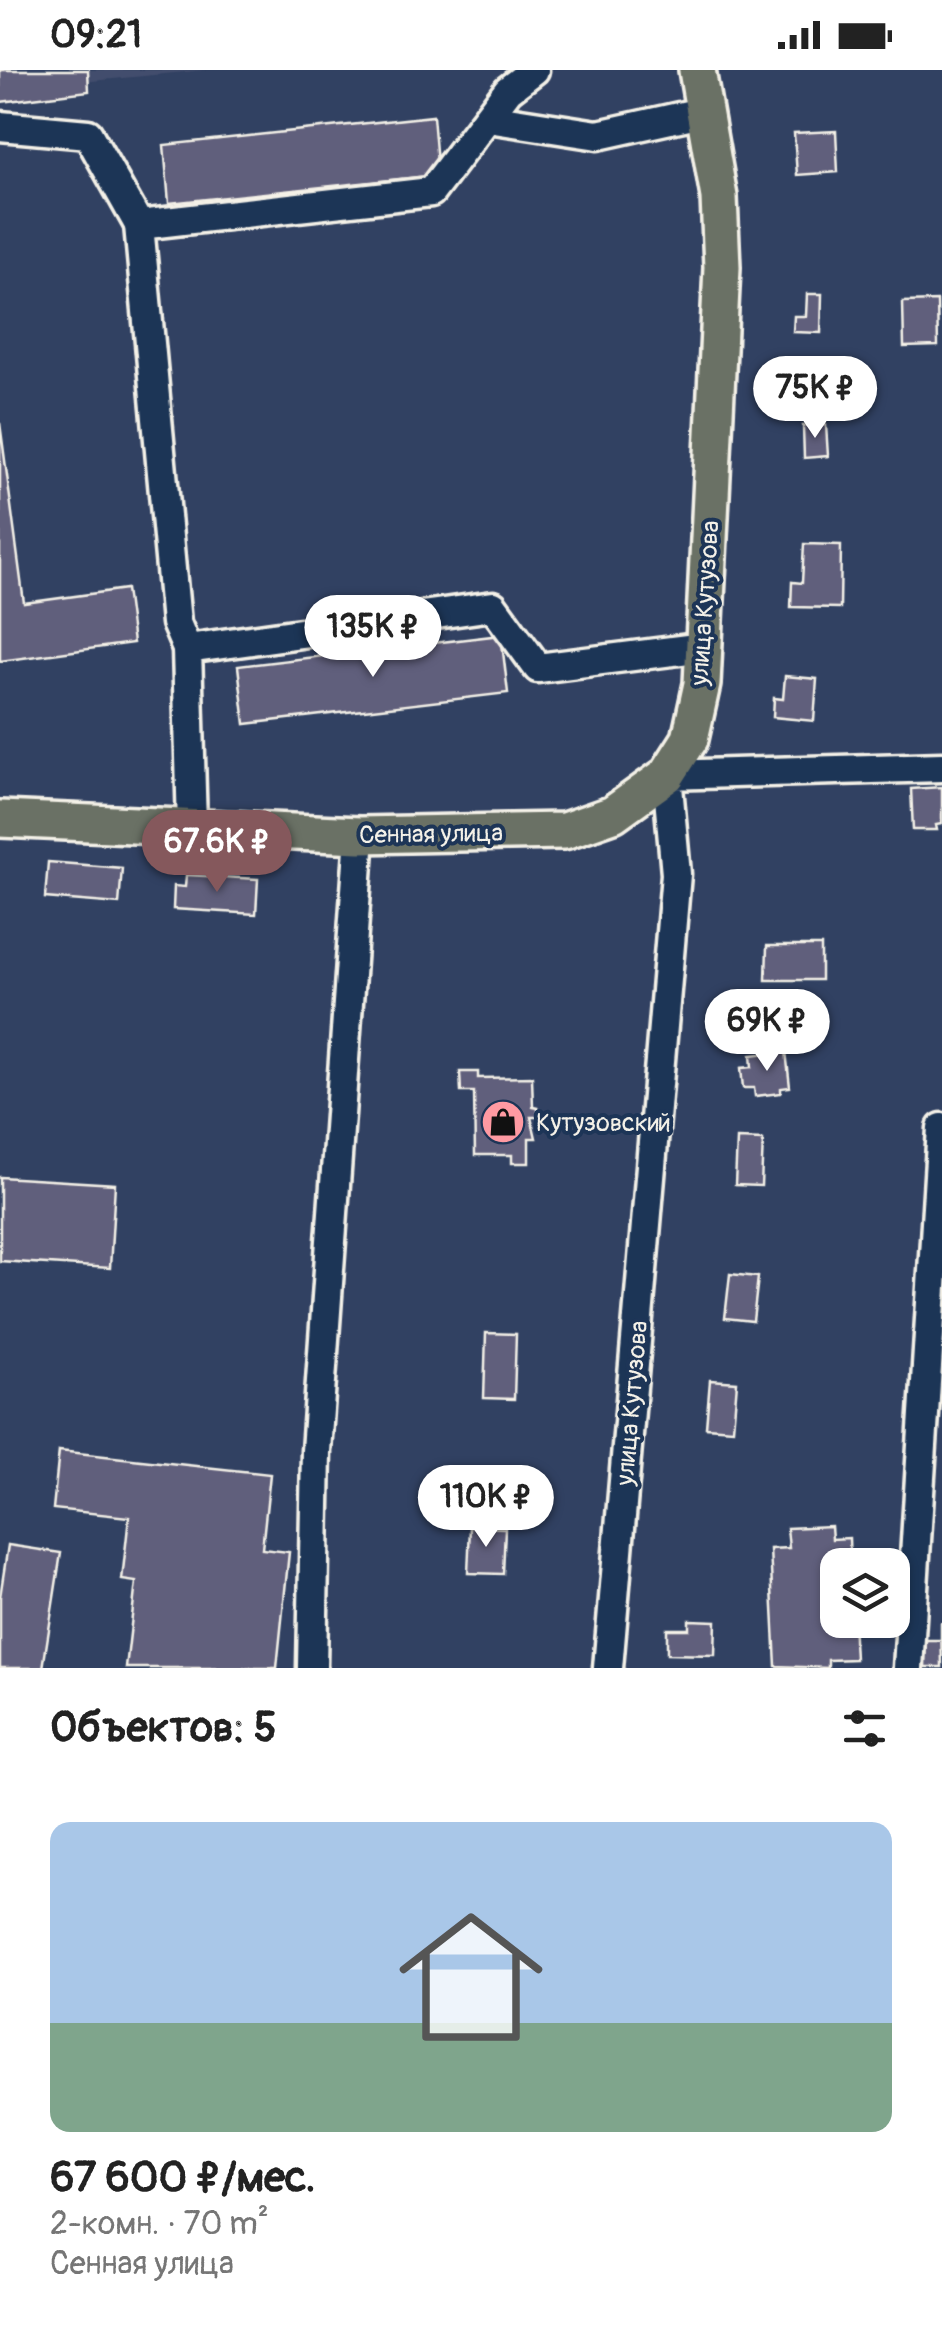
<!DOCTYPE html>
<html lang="ru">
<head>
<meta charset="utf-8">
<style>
  body { margin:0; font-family:Pangolin,sans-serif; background:#f6f6f6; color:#222; height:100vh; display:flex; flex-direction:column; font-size:38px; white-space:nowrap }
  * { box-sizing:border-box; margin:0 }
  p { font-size:32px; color:#767676 }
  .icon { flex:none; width:55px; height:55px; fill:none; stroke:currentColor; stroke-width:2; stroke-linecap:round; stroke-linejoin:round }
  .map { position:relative; height:1598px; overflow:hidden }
  .drawer { display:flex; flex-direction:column; background:#fff; flex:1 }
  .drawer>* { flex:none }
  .buttons { position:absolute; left:820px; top:1478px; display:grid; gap:20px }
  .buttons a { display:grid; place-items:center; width:90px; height:90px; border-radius:20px; background:#fff; box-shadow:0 2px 8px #0004; font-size:50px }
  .price { position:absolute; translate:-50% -85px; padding:0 22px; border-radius:35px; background:#fff; color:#222; font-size:32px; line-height:65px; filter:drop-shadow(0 2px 5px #0008) }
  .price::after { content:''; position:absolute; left:50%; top:60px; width:30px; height:22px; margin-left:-15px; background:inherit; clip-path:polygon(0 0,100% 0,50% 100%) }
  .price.selected { background:#85585c; color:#fff }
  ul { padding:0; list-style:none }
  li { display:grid; align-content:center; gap:20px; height:530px; padding:0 50px }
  li span { display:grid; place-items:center; height:310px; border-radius:20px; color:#555 }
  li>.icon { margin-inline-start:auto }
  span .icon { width:180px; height:180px; fill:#fffc; stroke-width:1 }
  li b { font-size:42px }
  h2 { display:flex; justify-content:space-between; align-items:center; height:120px; padding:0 50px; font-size:42px }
  .status { display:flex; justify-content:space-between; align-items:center; height:70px; padding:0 50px; background:#fff; direction:ltr }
  .status svg { height:28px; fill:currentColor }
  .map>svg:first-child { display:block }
</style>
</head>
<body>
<div class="status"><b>09:21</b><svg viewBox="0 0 49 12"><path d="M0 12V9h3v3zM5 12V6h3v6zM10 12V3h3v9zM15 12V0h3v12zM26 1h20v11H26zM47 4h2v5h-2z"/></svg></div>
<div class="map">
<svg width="942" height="1598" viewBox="0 0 942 1598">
  <rect width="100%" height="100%" fill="#314162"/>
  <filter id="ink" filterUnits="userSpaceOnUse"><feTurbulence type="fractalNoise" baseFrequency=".01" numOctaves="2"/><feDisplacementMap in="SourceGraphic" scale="20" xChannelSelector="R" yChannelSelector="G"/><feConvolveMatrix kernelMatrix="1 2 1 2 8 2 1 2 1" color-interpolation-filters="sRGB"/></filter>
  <g filter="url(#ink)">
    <!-- built -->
    <path fill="#434d6d" d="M0 0H205L0 20Z"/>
    <!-- building -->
    <g fill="#615e7b" stroke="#f4f1e8" stroke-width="2.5">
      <path d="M0 0H88L89 21 0 32Z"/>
      <path d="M433 46 438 105 169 133 164 75Z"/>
      <path d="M836 61 838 102 797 105 794 63Z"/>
      <path d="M807 224H822L821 263 793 262 794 246H806Z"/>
      <path d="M937 231 938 276 904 277 903 232Z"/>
      <path d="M0 353 24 533 126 519 133 573 0 591Z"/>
      <path d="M826 355 828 386 804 388 803 356Z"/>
      <path d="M804 474 841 475 840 538 791 537 792 512 802 513Z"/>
      <path d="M501 565 508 623 245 654 238 596Z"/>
      <path d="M785 606 817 609 814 651 773 647 774 628 783 629Z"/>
      <path d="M942 717V754L936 755 937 760H913L911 719Z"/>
      <path d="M48 792 122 798 119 834 45 828Z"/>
      <path d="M186 805 258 809 256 844 173 839 174 816 185 817Z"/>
      <path d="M767 876H821V910H766Z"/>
      <path d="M786 981 790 1017 781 1018V1023L755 1026 754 1018H743L741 998 752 997 751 985Z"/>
      <path d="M460 1002H478V1008L532 1007 533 1037 538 1038V1047H531L536 1068H529V1093H512V1085H475L474 1022H461Z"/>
      <path d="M737 1069 763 1070 761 1116 735 1115Z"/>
      <path d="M0 1107 115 1114 110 1198 0 1191Z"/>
      <path d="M730 1204 758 1207 753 1251 725 1248Z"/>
      <path d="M486 1263 516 1264 514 1329 484 1328Z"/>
      <path d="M710 1310 737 1312 733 1359 706 1357Z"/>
      <path d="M59 1381 270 1404 262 1479 289 1482 277 1598H126L136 1512 122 1510 129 1447 53 1439Z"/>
      <path d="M831 1456 832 1469 849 1468 850 1495H838V1550H853L855 1589 828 1590V1598L776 1596 770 1479 789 1478 787 1458Z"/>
      <path d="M470 1457 505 1458 503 1504 468 1503Z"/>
      <path d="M8 1475 61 1483 43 1598H0V1527Z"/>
      <path d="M689 1550 716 1551 715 1585 667 1584V1559H689Z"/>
      <path d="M941 1552 942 1597H925L926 1570H941Z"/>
    </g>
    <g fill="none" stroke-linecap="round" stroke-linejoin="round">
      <!-- minor casing -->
      <g stroke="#f4f1e8" stroke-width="35">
        <g id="minor">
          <path d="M488 48 598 65 706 41"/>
          <path d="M0 56 88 64 139 155"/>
          <path d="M187 579 176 553 139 155 431 122 508 20 534 0"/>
          <path d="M192 757 187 579 493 536 538 598 704 577"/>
          <path d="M312 1598 316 1381 360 765"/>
          <path d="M608 1598 676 804 667 705 942 697"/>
          <path d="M908 1598 942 1058"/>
        </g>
      </g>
      <!-- major casing -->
      <g stroke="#f4f1e8" stroke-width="42">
        <path id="major" d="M0 749 360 765 564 761 613 744 667 705 690 669 702 614 722 197 719 127 697 0"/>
      </g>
      <!-- minor -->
      <use href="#minor" stroke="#1d3557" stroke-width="28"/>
      <!-- major -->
      <use href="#major" stroke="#6a7165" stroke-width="35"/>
    </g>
  </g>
  <!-- icons -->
  <defs>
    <g id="shop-disc" transform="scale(2.25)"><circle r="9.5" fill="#ff9aa2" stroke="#1d3557"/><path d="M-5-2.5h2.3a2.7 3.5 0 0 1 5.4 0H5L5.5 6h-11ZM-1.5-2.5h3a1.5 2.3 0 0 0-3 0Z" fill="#111"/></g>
  </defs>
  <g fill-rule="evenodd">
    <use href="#shop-disc" x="503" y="1052"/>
  </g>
  <g text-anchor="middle" stroke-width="8" stroke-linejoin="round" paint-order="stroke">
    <!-- street labels -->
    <g font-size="25" fill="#f4f1e8" stroke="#1d3557">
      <text transform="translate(704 533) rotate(-86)" y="9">улица Кутузова</text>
      <text transform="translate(431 763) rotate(-1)" y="9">Сенная улица</text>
      <text transform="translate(631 1333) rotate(-85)" y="9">улица Кутузова</text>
    </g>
    <!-- poi labels -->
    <g font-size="25" fill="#f4f1e8" stroke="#1d3557" text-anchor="start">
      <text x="536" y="1061">Кутузовский</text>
    </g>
  </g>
</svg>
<div class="buttons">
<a><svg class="icon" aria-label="layers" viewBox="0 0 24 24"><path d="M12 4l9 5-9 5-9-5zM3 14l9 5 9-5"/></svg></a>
</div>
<b class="price" style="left:815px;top:371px">75K ₽</b>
<b class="price" style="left:373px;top:610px">135K ₽</b>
<b class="price selected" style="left:217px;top:825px">67.6K ₽</b>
<b class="price" style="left:767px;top:1004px">69K ₽</b>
<b class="price" style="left:486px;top:1480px">110K ₽</b>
</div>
<section class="drawer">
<h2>Объектов: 5<svg class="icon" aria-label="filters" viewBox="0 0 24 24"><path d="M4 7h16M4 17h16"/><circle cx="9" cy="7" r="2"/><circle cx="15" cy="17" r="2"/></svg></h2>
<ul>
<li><span style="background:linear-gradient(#a9c7e8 65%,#7fa58c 0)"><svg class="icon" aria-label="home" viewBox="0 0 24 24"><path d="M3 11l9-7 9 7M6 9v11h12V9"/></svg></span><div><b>67 600 ₽/мес.</b><p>2-комн. · 70 m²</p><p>Сенная улица</p></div></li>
</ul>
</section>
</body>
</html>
